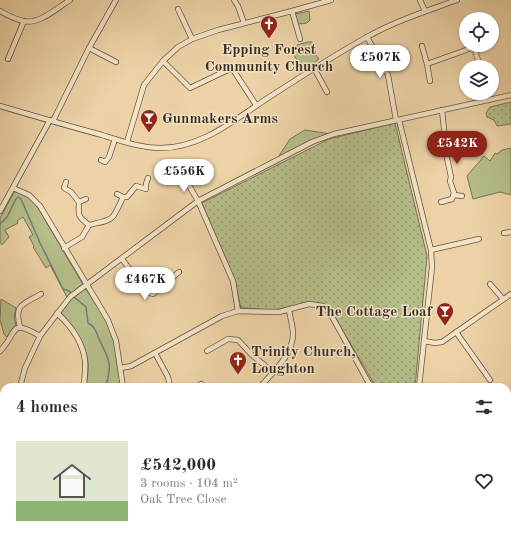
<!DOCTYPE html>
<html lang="en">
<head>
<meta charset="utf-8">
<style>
  body { margin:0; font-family:"Old Standard TT",serif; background:#f7f7f7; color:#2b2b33; height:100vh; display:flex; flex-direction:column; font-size:15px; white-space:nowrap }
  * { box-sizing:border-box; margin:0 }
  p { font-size:13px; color:#7c7c81 }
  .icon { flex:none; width:22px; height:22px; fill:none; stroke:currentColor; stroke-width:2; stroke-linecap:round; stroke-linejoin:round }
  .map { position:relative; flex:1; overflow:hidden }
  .details { position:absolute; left:0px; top:383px; width:511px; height:156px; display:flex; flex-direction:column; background:#fff; border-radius:12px 12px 0 0; box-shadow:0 1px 3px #0004 }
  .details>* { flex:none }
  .buttons { position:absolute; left:459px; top:12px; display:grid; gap:8px }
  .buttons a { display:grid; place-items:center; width:40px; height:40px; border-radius:50%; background:#fff; box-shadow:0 1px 3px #0004; font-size:20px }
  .price { position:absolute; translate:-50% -34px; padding:0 9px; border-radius:14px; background:#fff; color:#222; font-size:13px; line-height:26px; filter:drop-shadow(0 1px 2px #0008) }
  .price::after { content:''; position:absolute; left:50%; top:24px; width:12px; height:9px; margin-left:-6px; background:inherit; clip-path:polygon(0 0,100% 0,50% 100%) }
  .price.current { background:#8f2418; color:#fff }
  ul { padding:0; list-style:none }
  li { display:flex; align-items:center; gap:12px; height:100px; padding:0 16px }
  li+li { border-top:1px solid #e1e1e2 }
  li span { display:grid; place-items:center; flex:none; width:112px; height:80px; border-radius:0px; color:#555 }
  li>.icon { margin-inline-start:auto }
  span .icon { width:48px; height:48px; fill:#fffc; stroke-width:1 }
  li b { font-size:17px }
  h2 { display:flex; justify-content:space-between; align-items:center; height:48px; padding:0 16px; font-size:17px }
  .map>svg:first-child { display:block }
</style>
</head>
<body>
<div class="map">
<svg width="511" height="539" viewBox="0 0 511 539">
  <defs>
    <pattern id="forest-crowns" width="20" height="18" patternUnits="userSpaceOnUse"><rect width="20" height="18" fill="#b5bd89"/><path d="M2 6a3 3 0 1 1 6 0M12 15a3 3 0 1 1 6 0" fill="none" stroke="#949a70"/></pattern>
    <pattern id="park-dots" width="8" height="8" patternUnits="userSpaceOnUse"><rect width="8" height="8" fill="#b5bd89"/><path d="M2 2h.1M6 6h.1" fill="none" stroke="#949a70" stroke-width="1.8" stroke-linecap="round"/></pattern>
  </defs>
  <rect width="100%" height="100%" fill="#ecd2a6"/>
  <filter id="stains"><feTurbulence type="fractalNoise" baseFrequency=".005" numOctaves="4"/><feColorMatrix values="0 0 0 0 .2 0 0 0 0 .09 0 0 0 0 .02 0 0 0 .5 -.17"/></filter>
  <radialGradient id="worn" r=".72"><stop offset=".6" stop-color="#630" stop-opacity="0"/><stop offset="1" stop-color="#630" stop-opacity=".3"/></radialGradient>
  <!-- green -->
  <g fill="#b5bd89" stroke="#767456">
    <path d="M309 11 310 20 307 23 298 24 295 14Z"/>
    <path d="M308 42H312L314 53 319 59 303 71 292 51 298 48 297 45Z"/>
    <path d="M305 130 331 134 277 159 290 139Z"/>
    <path d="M511 148V195L500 192 473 199 467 176 484 156 490 161 495 153 497 154 502 150Z"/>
    <path d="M15 191 28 196 38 208 82 283 106 320 115 342 121 387H86C87 379 89 370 88 362 85 342 74 327 61 313L69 301 50 265 46 268 33 247 34 246 29 237 33 235 23 217 17 221 18 223 5 230 9 237 2 245 0 242V218Z"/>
    <path d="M1 299 16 308 14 316 16 326 14 327 7 337 4 334 0 320Z"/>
    <path d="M154 535H224L225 539H157Z"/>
    <path d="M313 535H336L330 539H316Z"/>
    <path d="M390 535H465L459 539H385Z"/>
  </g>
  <!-- forest -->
  <path fill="url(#forest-crowns)" stroke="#767456" d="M511 499V517L507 520V502Z"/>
  <!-- park -->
  <g fill="url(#park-dots)" stroke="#767456">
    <path d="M511 102V124L497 126 494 120 487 117 486 113 490 107Z"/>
    <path d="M395 123 427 256 415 387H376L330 309C315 295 297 307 279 309 267 311 253 308 241 308L234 279 202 203 329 139Z"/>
  </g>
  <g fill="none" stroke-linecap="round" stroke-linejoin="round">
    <!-- stream -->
    <g stroke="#727f76" stroke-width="1.5">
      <path d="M0 224 7 217 16 199 18 197 21 199 40 243 63 289 69 291 72 294"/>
      <path d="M74 297 86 307 88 323C96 327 96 333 100 341 110 361 112 364 106 387"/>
      <path d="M507 509 511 507"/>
      <path d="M169 535 171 539"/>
      <path d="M458 539 465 535"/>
    </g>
    <!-- street casing -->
    <g stroke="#645643" stroke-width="6">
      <g id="street">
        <path d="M234 0 238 6 244 23"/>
        <path d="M420 0 425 11"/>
        <path d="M178 9 192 39"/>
        <path d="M0 11C7 15 15 19 23 21 39 25 57 8 70 0"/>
        <path d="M292 11 300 39"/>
        <path d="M367 37 388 75 396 120"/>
        <path d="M492 40H493"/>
        <path d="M422 46 427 64 430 81"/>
        <path d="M474 47 480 67"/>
        <path d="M89 48 116 62"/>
        <path d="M8 59 24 21"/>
        <path d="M163 61 190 88 232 68 256 105"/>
        <path d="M427 64 480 45"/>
        <path d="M314 68 327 92"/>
        <path d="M0 106C34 116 68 126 102 135 121 141 141 148 161 148 204 148 239 116 274 94 305 74 335 55 367 37 395 21 427 11 457 0"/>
        <path d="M399 120 431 250 432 267 419 387"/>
        <path d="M53 121 89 48 116 0"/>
        <path d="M127 142 144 85 163 61 178 47 192 39 218 30 292 11 331 0"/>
        <path d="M101 160 105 162 109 157 115 139"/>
        <path d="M184 177 198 201 233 281 238 311"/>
        <path d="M66 182 64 188 71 192 79 202"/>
        <path d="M13 188 29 195 40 206 108 320 116 341 123 387"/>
        <path d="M117 194 123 197H127L136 186 146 189V184L148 178"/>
        <path d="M454 195 462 196"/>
        <path d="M79 202C78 215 78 217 89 225"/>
        <path d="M79 202 86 199"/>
        <path d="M441 202 452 199 454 193 450 181 451 177 447 158 442 110"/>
        <path d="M0 211 50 120"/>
        <path d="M504 233 511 232"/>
        <path d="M64 248 82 237 89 225C114 219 112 222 123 197"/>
        <path d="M431 250 479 239"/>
        <path d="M122 259 147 292 153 294 179 272"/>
        <path d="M490 284 503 299"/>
        <path d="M57 313C71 326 83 342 85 361 86 370 84 379 84 387"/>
        <path d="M20 327C14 304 22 305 41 294"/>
        <path d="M456 332 490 380"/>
        <path d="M424 341 435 343 442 342 511 294"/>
        <path d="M0 351C18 334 8 317 40 336"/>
        <path d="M207 351 228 339 238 340 252 355 273 372"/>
        <path d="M155 353 168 377 170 387"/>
        <path d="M121 368 131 366 222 316 238 311 279 312 309 304 323 306 330 313 371 387"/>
        <path d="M466 386 467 387"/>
        <path d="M20 387 25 368 40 336 70 297 198 201 312 142 334 134 511 95"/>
        <path d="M196 387 201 384"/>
        <path d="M260 387C273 372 293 355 293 334 293 326 290 317 289 310"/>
        <path d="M364 387 370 384"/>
        <path d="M0 408 4 409"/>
        <path d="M507 445 511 442"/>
        <path d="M507 476 511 473"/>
        <path d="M0 499 4 498"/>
        <path d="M32 535 33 539"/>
        <path d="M153 535 156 539"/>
        <path d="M226 535 227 539"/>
        <path d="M66 539 79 535"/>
        <path d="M373 539 379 535"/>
      </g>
    </g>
    <!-- street -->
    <use href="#street" stroke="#f3e2c5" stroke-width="4.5"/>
  </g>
  <!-- icons -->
  <defs>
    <g id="church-pin" transform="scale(0.9)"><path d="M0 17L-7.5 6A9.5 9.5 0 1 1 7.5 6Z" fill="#8f2418" stroke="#f3e2c5"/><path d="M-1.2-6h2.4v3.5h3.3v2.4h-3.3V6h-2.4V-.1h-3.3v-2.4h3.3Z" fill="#fff"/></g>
    <g id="bar-pin" transform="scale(0.9)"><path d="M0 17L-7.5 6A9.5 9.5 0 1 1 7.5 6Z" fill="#8f2418" stroke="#f3e2c5"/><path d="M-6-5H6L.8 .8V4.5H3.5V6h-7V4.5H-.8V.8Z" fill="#fff"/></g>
  </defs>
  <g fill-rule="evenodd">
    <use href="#church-pin" x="269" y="24"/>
    <use href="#bar-pin" x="149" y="118"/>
    <use href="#bar-pin" x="445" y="311"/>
    <use href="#church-pin" x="238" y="360"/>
  </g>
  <g text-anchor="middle" stroke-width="3" stroke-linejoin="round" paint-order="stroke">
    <!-- poi labels -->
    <g font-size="15" font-weight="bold" fill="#372c22" stroke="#f3e2c5" text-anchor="start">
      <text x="269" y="54" text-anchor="middle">Epping Forest<tspan x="269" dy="17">Community Church</tspan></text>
      <text x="162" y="123">Gunmakers Arms</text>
      <text x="432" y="316" text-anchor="end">The Cottage Loaf</text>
      <text x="251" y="356">Trinity Church,<tspan x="251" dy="17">Loughton</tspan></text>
    </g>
  </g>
  <rect width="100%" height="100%" filter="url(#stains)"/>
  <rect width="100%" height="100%" fill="url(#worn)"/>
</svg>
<div class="buttons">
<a><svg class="icon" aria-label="locate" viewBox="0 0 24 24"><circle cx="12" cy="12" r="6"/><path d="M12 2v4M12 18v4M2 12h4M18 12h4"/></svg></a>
<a><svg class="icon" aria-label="layers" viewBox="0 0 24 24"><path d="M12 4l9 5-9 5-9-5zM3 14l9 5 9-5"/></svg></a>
</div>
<b class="price" style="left:380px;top:79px">£507K</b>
<b class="price current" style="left:457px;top:165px">£542K</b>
<b class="price" style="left:184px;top:193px">£556K</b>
<b class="price" style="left:145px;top:301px">£467K</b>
<section class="details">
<h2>4 homes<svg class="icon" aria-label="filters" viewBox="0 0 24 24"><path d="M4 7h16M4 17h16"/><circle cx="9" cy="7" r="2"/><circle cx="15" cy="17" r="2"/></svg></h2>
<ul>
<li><span style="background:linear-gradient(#dfe7d0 75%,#8fb573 0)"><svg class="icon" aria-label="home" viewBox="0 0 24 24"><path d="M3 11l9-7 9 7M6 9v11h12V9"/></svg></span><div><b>£542,000</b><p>3 rooms · 104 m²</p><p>Oak Tree Close</p></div><svg class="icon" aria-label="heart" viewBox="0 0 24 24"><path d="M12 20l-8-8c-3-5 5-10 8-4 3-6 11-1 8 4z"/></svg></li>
</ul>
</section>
</div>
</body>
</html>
